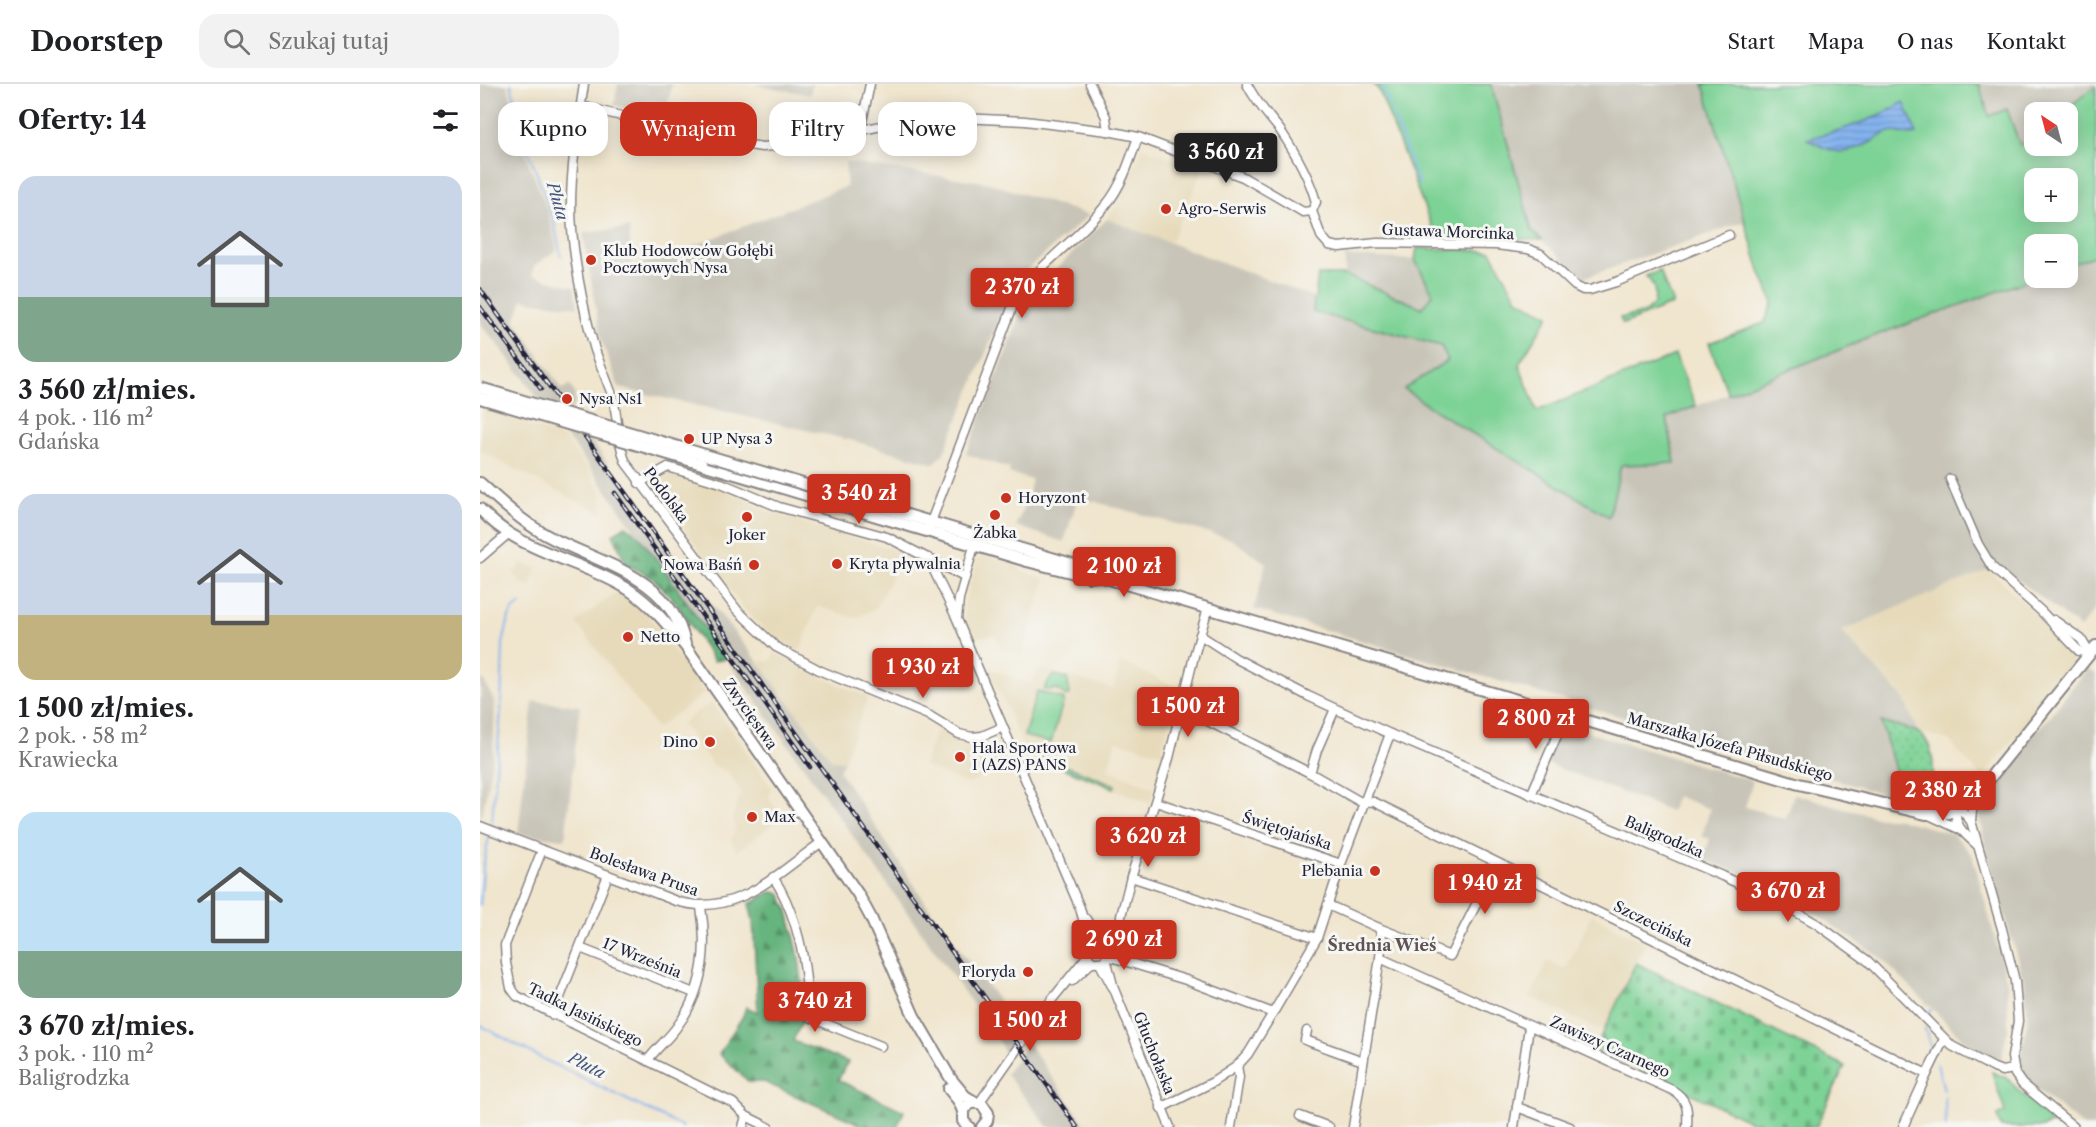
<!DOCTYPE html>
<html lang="pl">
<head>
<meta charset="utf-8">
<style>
  body { margin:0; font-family:"Libre Caslon Text",serif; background:#f2f2f2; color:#202124; height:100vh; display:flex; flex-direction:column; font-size:22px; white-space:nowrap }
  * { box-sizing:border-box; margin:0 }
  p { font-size:20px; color:#757577 }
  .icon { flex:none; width:33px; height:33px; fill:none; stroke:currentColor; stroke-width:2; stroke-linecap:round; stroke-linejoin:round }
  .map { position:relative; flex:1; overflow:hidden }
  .panel { display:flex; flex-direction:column; background:#fff; width:480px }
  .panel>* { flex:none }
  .hud { position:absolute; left:18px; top:18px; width:570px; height:54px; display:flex; gap:12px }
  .needle { width:39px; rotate:324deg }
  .fabs { position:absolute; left:1544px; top:18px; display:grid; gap:12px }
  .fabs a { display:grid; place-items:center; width:54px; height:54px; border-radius:12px; background:#fff; box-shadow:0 3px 15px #0003; font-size:30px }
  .price { position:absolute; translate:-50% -51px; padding:0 14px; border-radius:6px; background:#c8321e; color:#fff; font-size:20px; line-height:39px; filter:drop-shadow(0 2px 3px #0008) }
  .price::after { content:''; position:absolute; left:50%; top:36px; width:18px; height:14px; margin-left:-9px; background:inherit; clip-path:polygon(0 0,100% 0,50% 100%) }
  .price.active { background:#222; color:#fff }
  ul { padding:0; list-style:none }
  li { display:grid; align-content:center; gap:12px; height:318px; padding:0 18px }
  li span { display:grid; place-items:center; height:186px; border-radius:18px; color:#555 }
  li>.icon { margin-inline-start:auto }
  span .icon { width:108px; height:108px; fill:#fffc; stroke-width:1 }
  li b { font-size:26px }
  h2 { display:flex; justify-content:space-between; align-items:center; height:72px; padding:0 18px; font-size:26px }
  .pill { padding:0 21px; border-radius:18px; background:#fff; box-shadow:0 3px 15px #0003; font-size:21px; line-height:54px }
  .pill.active { background:#c8321e; color:#fff }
  header { display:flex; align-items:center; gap:36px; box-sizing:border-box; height:84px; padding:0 30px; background:#fff; border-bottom:2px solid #e0e0e0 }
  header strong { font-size:28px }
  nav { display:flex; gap:33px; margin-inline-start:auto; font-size:21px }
  .search { width:420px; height:54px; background:#f2f2f2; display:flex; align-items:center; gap:15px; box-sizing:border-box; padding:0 21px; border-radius:18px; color:#757577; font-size:22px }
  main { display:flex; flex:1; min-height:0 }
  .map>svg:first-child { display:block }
</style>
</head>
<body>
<header>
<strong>Doorstep</strong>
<div class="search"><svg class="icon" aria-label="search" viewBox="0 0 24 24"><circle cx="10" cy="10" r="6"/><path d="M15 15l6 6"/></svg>Szukaj tutaj</div>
<nav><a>Start</a><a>Mapa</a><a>O nas</a><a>Kontakt</a></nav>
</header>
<main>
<section class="panel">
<h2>Oferty: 14<svg class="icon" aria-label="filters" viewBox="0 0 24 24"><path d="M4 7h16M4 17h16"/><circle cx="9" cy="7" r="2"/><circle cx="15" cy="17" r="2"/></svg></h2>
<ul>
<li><span style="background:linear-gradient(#c9d6e8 65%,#7fa58c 0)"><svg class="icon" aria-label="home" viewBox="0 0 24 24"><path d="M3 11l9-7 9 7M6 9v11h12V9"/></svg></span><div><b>3 560 zł/mies.</b><p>4 pok. · 116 m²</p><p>Gdańska</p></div></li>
<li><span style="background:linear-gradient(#c9d6e8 65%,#c2b280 0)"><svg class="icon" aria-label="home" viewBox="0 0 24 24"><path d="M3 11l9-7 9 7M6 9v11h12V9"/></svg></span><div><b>1 500 zł/mies.</b><p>2 pok. · 58 m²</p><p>Krawiecka</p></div></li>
<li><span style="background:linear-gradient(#bfe0f5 75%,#7fa58c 0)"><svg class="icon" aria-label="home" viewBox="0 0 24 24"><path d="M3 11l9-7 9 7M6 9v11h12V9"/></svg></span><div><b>3 670 zł/mies.</b><p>3 pok. · 110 m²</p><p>Baligrodzka</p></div></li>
</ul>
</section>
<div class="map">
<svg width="1616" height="1043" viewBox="0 0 1616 1043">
  <defs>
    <pattern id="forest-firs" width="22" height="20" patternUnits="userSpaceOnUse" patternTransform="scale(1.5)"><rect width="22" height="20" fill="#66b47e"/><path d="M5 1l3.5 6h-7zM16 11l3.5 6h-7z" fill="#549268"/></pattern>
    <pattern id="cemetery-stones" width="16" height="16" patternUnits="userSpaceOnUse" patternTransform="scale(1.5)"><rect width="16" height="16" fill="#7dd295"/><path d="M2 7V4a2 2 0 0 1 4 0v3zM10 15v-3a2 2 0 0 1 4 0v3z" fill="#6cb481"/></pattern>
    <pattern id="garden-dots" width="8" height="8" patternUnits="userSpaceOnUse" patternTransform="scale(1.5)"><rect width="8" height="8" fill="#7dd295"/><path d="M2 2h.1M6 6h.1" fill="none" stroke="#6cb481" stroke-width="1.8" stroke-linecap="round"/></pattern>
    <pattern id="water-rules" width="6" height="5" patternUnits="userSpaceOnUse" patternTransform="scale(1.5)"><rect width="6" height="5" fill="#83b2ee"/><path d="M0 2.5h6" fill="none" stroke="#6b90c2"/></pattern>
  </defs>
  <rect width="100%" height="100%" fill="#f6f6f2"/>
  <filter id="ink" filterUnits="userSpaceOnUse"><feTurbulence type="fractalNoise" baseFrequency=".0167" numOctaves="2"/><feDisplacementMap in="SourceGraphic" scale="12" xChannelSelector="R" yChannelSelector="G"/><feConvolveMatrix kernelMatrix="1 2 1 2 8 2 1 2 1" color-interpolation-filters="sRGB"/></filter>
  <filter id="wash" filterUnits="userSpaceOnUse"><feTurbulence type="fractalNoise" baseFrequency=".008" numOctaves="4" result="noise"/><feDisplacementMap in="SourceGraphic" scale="24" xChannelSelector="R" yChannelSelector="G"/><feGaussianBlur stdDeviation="1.35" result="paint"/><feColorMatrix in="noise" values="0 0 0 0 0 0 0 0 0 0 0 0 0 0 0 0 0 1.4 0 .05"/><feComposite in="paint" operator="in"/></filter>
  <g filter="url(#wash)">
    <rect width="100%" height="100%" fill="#f0e5cd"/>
    <!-- built -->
    <g fill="#e6daba">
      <path d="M663 63 723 86 690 159 627 135 639 117Z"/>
      <path d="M6 324 48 338 47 341 83 354 107 384 121 407 123 430 0 367V344Z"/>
      <path d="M191 388 240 403 287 427 423 469 396 524 376 534 337 522 320 568 303 558 281 542 263 524 170 400Z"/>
      <path d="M504 471 538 482 539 486 565 495 542 571 522 566 515 551 492 554 485 537 484 521 489 503 498 475Z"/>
      <path d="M41 479 57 484 49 504 45 499 43 501 34 489 39 485Z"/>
      <path d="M1508 485 1583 556 1592 568V579L1502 694 1469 656 1438 648 1424 615 1361 547Z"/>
      <path d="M139 507 168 531 224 609 177 644 96 538Z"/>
      <path d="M295 569 329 588 388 613 364 677 352 676 279 579 281 577 290 578Z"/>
      <path d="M641 578 698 604 682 664 685 670 636 657 628 685 674 704 670 719 547 672 509 584 551 600 559 584 633 605Z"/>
      <path d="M232 619 291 703 289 714 301 734 257 768 251 755 255 746 253 732 261 708 248 688 233 681 205 643 200 641 225 622Z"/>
      <path d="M458 644 466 649 482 655 499 657 516 664 526 687 521 685 487 700 443 681Z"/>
      <path d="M1111 831 1166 859 1123 948 1050 913 1067 877 1086 886Z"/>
    </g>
    <!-- industrial -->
    <g fill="#c8c4b8">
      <path d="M0 0H27L50 83 68 127 77 166 54 182 52 191 94 203 98 223 55 218 43 215 35 237 82 305 89 301 95 309 94 321 89 325 202 483 279 579 352 676 364 677 359 687 455 833 542 947 525 970 519 957 116 392 20 263 0 240Z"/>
      <path d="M138 0H192L185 34 134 21Z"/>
      <path d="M274 0H332L330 11Z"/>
      <path d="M1011 0H1223L1266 137 1103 194 1052 147Z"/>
      <path d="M1499 0H1616V3L1583 28H1554V51L1540 61 1527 25 1510 32Z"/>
      <path d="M365 78 509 99 609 131 537 194 464 369 454 380 370 356 139 304 121 255 103 149 149 144 151 183 201 167 367 102Z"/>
      <path d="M627 135 836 214 834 228 961 262 968 276 925 305 1129 433 1141 381 1186 334 1402 249 1555 194H1587V182L1616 171V524L1600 544 1519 481 1361 547 1424 615 1438 648 1401 639 1424 716 774 525 786 479 751 455 598 413 584 458 536 442 548 412 552 396 529 389 530 385 486 370 548 213Z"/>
      <path d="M865 172 935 176 953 210 942 224 865 191Z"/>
      <path d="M1607 584 1616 590V1043H1604L1553 1002 1543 990 1539 978 1548 937 1545 901 1510 780 1497 726 1553 650 1568 635Z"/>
      <path d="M3 595 15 619 13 670 2 732H0V598Z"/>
      <path d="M53 617 100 622 85 755 38 750Z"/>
      <path d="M1076 639 1273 697 1265 723 1306 735 1314 710 1399 734H1415L1473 750 1492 770 1527 898 1528 944 1521 976 1492 964 1401 874 1335 829 1291 801 1223 775 1230 755 1222 752 1230 725 1196 712 1191 727 1060 677Z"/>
      <path d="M548 959 607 1043H568L526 990Z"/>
    </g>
    <!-- green -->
    <g fill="#7dd295" stroke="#507a68" stroke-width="1.5" fill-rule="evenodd">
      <path d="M893 0H1011L1052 147 1062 156 955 151 899 6Z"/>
      <path d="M1223 0H1499L1509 32 1527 25 1540 61 1554 51V62H1587V28H1582L1616 2V171L1587 182V160H1554L1555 194 1402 249 1248 310 1229 259 1284 239 1293 219 1280 187ZM1554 94H1587V128H1554Z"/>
      <path d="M937 164 1011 167 1037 215 1069 231 1039 280 1057 327 1195 271 1216 322 1187 334 1195 379 1141 381 1129 433 956 327 924 305 968 276 961 262 833 228 838 191H865L942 224 953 210 935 176Z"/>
      <path d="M1180 187 1193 220 1143 240 1140 234 1164 229 1174 220C1176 207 1175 201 1166 192Z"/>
      <path d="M575 591 587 594 590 609 589 612H586L577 605 567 606 564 605 570 595Z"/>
      <path d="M557 607 584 615 571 659 544 652Z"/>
      <path d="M550 668 625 697 635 701 634 704 549 671Z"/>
      <path d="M1512 988 1527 994 1542 1010 1582 1040H1569L1564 1043H1521L1517 1032 1525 1028Z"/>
    </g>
    <!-- forest -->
    <g fill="url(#forest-firs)" stroke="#446b5c" stroke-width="1.5">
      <path d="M146 442 158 451 183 484 246 575 234 577 194 516 174 495 146 480 133 450Z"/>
      <path d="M291 808 300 809 308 827 319 873 322 899 324 933 313 957 368 978 358 996 424 1027 417 1043H386L284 998H269L239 970 263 932 266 923 278 928 273 836 269 820Z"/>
    </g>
    <!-- cemetery -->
    <path fill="url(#cemetery-stones)" stroke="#507a68" stroke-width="1.5" d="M1156 879 1365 982 1336 1043H1283L1115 965Z"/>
    <!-- garden -->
    <path fill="url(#garden-dots)" stroke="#507a68" stroke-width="1.5" d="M1401 638C1412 641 1426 643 1437 648 1459 659 1453 702 1452 722L1424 716Z"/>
    <!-- water -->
    <path fill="url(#water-rules)" stroke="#526a94" stroke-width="1.5" d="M1424 18 1437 50C1426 53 1420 47 1409 48 1404 49 1397 54 1393 57 1363 73 1356 70 1327 55 1361 46 1394 37 1424 18Z"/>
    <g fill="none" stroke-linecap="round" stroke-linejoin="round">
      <!-- stream -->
      <g stroke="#83b2ee" stroke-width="2">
        <path d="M31 0 47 63 73 134 81 172"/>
        <path d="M900 0 908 16 939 101"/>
        <path d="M0 821 3 783 12 737 21 626 23 560 29 533 34 525 41 520"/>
        <path d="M1448 929 1451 926"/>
        <path d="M0 941 61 974 203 1043"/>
        <path d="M1445 944 1452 969"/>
        <path d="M1457 980 1464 1006"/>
        <path d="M1465 1012 1466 1043"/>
      </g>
    </g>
  </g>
  <g filter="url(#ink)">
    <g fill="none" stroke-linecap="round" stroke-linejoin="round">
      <!-- minor casing -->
      <g stroke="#898484" stroke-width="11">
        <g id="minor">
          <path d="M104 0C98 40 91 81 91 122 91 163 103 227 115 266 120 280 126 294 131 308 139 332 136 356 146 379L257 526 296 563 341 587 448 631 479 650 492 653 502 652 523 643"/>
          <path d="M610 0 626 33 628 47"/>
          <path d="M767 0C775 17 788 31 800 46 815 68 829 92 836 118L832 127 841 152 849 161 859 163 897 159 1016 161 1048 165 1061 170 1095 202 1103 206H1110L1136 198 1249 151"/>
          <path d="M101 22 238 56 282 63 317 60 401 42 481 34 545 37 628 47 658 53 763 93 823 128 832 127"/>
          <path d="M382 45V38L390 0"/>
          <path d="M1470 395 1498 460 1512 483 1561 527 1595 563 1599 567 1610 570"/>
          <path d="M159 399 188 383 241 399 299 423 407 453 484 493"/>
          <path d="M449 443 534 219C557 180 598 156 626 121 642 102 650 76 658 53"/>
          <path d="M496 455 479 515 477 535 600 824 610 861"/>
          <path d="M0 474 28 450"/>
          <path d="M448 474 476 533"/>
          <path d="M1574 536 1601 555 1610 570"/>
          <path d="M720 551 757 575 828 612 910 650 1242 792 1302 820 1337 840 1388 877 1472 962 1514 984 1522 987 1534 985"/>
          <path d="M702 624 830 689 879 717 894 718 1447 990 1464 955"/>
          <path d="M830 689 837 666 855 625"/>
          <path d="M1051 711 1086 631"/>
          <path d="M676 718 861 780"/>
          <path d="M1449 731 1481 746"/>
          <path d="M1491 737 1493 715"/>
          <path d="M0 742 196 817C256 835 297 789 342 758"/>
          <path d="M1497 761C1486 751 1472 741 1477 725L1483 728 1491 737 1522 845 1535 897 1538 937 1532 973 1535 990 1542 1000 1594 1043"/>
          <path d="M62 766 25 861 26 879 31 904 37 912 253 1019 266 1032 288 1043"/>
          <path d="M293 793C312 821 323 862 326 896 327 909 326 920 329 933L401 962"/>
          <path d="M651 793 837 854"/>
          <path d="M848 821 899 844 970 872 1017 779"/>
          <path d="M606 835 619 857"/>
          <circle cx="618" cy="868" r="11"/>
          <path d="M100 864 214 909"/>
          <path d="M628 865 641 840V832L651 793 689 674 714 572 728 524"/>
          <path d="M628 872 706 896 793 929"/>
          <path d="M626 874 634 905 690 1043"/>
          <path d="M900 874 1192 1006C1208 1015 1208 1026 1207 1043"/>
          <path d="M619 878 632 902"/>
          <path d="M592 897 610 880 617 878"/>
          <path d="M73 931 128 791"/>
          <path d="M827 947 825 956 883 977"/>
          <path d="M168 976C176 965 187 956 196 944 223 909 228 866 221 823"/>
          <path d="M499 1019 570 918 608 871"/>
          <path d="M1037 1023 1090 1043"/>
          <path d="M681 1024 733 998 757 982 768 970 793 929 837 854 861 780 910 650"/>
          <path d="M820 1032 849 1043"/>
          <path d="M263 1043 266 1032"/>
          <path d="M751 1043 759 993 757 982"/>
          <path d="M873 1043 900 874 902 854 899 844"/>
          <path d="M1034 1043 1049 943"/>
          <path d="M1423 1043 1447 990"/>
        </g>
      </g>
      <!-- major casing -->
      <g stroke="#898484" stroke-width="14">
        <g id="major">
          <path d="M222 380 547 477 610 493 619 492"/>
          <path d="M0 399C21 418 41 437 66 451 119 480 191 491 205 560"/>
          <path d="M343 406 612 486 619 492 1242 677 1319 700 1446 730 1469 729 1493 715 1616 562"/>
          <path d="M0 425C39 469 100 475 148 505 172 521 188 541 206 563L378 810 391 834 434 932 471 995 485 1012 495 1018"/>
          <path d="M469 1005 478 1016 483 1027"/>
          <path d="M489 1043 483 1037V1027C488 1019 494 1017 502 1020L508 1029 507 1037 502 1043"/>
        </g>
      </g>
      <!-- minor -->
      <use href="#minor" stroke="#fff" stroke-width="8"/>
      <!-- major -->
      <use href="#major" stroke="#fff" stroke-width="10"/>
      <!-- rail casing -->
      <g stroke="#22223b" stroke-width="4.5">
        <g id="rail">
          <path d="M0 205 597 1043"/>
          <path d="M0 223 61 305"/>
          <path d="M135 409 330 683"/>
        </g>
      </g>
      <!-- rail -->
      <use href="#rail" stroke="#f6f6f2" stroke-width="2" stroke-dasharray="7" stroke-linecap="butt"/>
      <!-- major-bridge casing -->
      <g stroke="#898484" stroke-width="14" stroke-linecap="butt">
        <g id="major-bridge">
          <path d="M0 304 343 406"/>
          <path d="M0 314 222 380"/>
        </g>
      </g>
      <!-- major-bridge -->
      <use href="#major-bridge" stroke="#fff" stroke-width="10"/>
    </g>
  </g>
  <!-- markers -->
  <g fill="#c8321e" stroke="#f6f6f2" stroke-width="2">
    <circle cx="686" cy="125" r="6"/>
    <circle cx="111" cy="176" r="6"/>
    <circle cx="87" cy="315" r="6"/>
    <circle cx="209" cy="355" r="6"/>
    <circle cx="526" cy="414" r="6"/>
    <circle cx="515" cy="431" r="6"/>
    <circle cx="267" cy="433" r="6"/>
    <circle cx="357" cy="480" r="6"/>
    <circle cx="274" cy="481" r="6"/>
    <circle cx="148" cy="553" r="6"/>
    <circle cx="230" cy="658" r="6"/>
    <circle cx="480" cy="673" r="6"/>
    <circle cx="272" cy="733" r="6"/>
    <circle cx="895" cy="787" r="6"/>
    <circle cx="548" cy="888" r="6"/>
  </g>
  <g text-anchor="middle" stroke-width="6" stroke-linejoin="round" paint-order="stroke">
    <!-- poi labels -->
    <g font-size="15" fill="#22223b" stroke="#f6f6f2" text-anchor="start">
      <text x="698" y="130">Agro-Serwis</text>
      <text x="123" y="172">Klub Hodowców Gołębi<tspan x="123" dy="17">Pocztowych Nysa</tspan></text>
      <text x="99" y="320">Nysa Ns1</text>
      <text x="221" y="360">UP Nysa 3</text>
      <text x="538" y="419">Horyzont</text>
      <text x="515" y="454" text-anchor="middle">Żabka</text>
      <text x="267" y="456" text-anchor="middle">Joker</text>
      <text x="369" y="485">Kryta pływalnia</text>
      <text x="262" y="486" text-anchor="end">Nowa Baśń</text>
      <text x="160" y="558">Netto</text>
      <text x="218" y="663" text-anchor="end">Dino</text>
      <text x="492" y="669">Hala Sportowa<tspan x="492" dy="17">I (AZS) PANS</tspan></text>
      <text x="284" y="738">Max</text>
      <text x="883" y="792" text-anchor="end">Plebania</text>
      <text x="536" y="893" text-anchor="end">Floryda</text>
    </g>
    <!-- street labels -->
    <g font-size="15" fill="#22223b" stroke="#f6f6f2">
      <text transform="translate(968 148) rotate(2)" y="5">Gustawa Morcinka</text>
      <text transform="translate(186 411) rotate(53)" y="5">Podolska</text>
      <text transform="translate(270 630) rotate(55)" y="5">Zwycięstwa</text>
      <text transform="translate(1250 663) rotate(16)" y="5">Marszałka Józefa Piłsudskiego</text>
      <text transform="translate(807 747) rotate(18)" y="5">Świętojańska</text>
      <text transform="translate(1184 753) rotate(23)" y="5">Baligrodzka</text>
      <text transform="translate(164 788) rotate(20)" y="5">Bolesława Prusa</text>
      <text transform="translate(1173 840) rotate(26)" y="5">Szczecińska</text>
      <text transform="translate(162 874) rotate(22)" y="5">17 Września</text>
      <text transform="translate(105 931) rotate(26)" y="5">Tadka Jasińskiego</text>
      <text transform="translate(1130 963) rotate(24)" y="5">Zawiszy Czarnego</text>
      <text transform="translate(674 969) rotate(68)" y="5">Głuchołaska</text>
    </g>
    <!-- water labels -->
    <g font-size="16" font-style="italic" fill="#44547a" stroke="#f6f6f2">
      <text transform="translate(78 117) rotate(74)" y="6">Pluta</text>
      <text transform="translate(107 981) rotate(27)" y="6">Pluta</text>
    </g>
    <!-- neighbourhood labels -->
    <g font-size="16" font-weight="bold" fill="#5e5255" stroke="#f6f6f2">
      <text x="902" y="867">Średnia Wieś</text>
    </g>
  </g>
</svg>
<div class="fabs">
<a><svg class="needle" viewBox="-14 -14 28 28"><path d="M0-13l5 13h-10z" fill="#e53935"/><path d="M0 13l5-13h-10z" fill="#757577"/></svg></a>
<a>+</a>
<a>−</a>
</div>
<b class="price active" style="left:746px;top:100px">3 560 zł</b>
<b class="price" style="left:542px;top:235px">2 370 zł</b>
<b class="price" style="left:379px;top:441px">3 540 zł</b>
<b class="price" style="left:644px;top:514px">2 100 zł</b>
<b class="price" style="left:443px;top:615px">1 930 zł</b>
<b class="price" style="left:708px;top:654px">1 500 zł</b>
<b class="price" style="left:1056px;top:666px">2 800 zł</b>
<b class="price" style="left:1463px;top:738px">2 380 zł</b>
<b class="price" style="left:668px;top:784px">3 620 zł</b>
<b class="price" style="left:1005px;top:831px">1 940 zł</b>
<b class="price" style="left:1308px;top:839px">3 670 zł</b>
<b class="price" style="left:644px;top:887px">2 690 zł</b>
<b class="price" style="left:335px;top:949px">3 740 zł</b>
<b class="price" style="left:550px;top:968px">1 500 zł</b>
<div class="hud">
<a class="pill">Kupno</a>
<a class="pill active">Wynajem</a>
<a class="pill">Filtry</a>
<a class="pill">Nowe</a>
</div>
</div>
</main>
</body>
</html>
